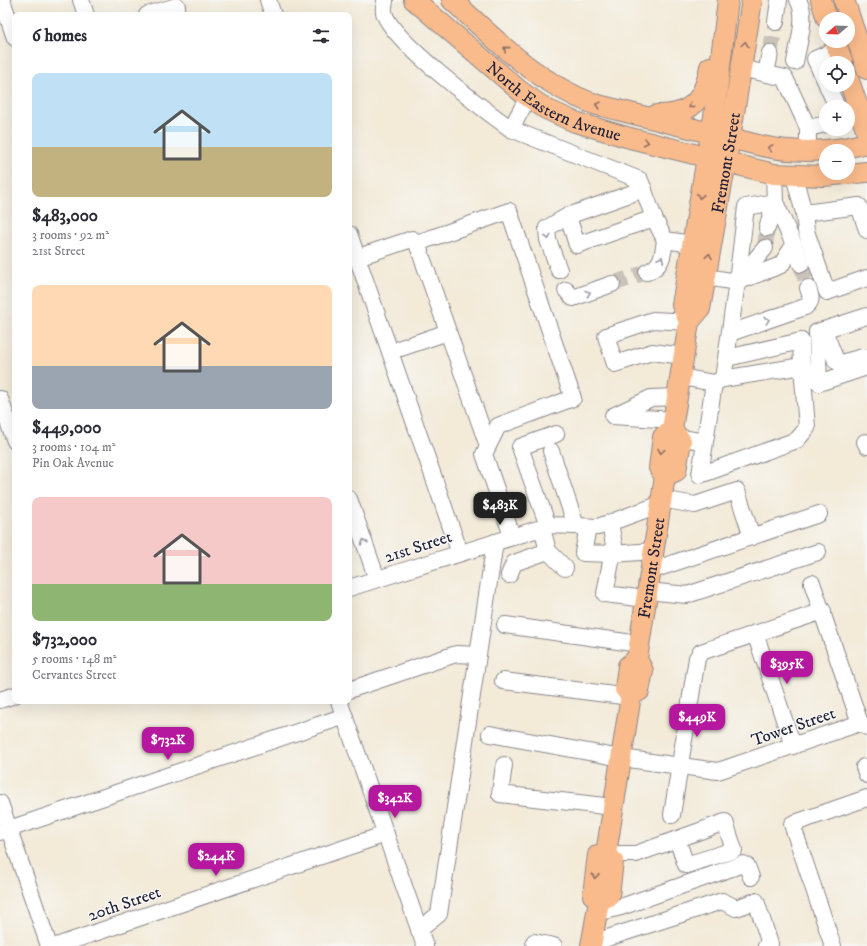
<!DOCTYPE html>
<html lang="en">
<head>
<meta charset="utf-8">
<style>
  body { margin:0; font-family:"IM FELL DW Pica",serif; background:#f2f2f3; color:#2b2b33; height:100vh; display:flex; flex-direction:column; font-size:15px; white-space:nowrap }
  * { box-sizing:border-box; margin:0 }
  p { font-size:13px; color:#7c7c81 }
  .icon { flex:none; width:22px; height:22px; fill:none; stroke:currentColor; stroke-width:2; stroke-linecap:round; stroke-linejoin:round }
  .map { position:relative; flex:1; overflow:hidden }
  .drawer { position:absolute; left:12px; top:12px; width:340px; height:692px; display:flex; flex-direction:column; background:#fff; border-radius:8px; box-shadow:0 4px 16px #0002 }
  .drawer>* { flex:none }
  .needle { width:26px; rotate:251deg }
  .buttons { position:absolute; left:819px; top:12px; display:grid; gap:8px }
  .buttons a { display:grid; place-items:center; width:36px; height:36px; border-radius:50%; background:#fff; box-shadow:0 4px 16px #0002; font-size:20px }
  .price { position:absolute; translate:-50% -34px; padding:0 9px; border-radius:8px; background:#b5179e; color:#fff; font-size:13px; line-height:26px; filter:drop-shadow(0 1px 2px #0008) }
  .price::after { content:''; position:absolute; left:50%; top:24px; width:12px; height:9px; margin-left:-6px; background:inherit; clip-path:polygon(0 0,100% 0,50% 100%) }
  .price.selected { background:#222; color:#fff }
  ul { padding:0; list-style:none }
  li { display:grid; align-content:center; gap:8px; height:212px; padding:0 20px }
  li span { display:grid; place-items:center; height:124px; border-radius:8px; color:#555 }
  li>.icon { margin-inline-start:auto }
  span .icon { width:72px; height:72px; fill:#fffc; stroke-width:1 }
  li b { font-size:17px }
  h2 { display:flex; justify-content:space-between; align-items:center; height:48px; padding:0 20px; font-size:17px }
  .map>svg:first-child { display:block }
</style>
</head>
<body>
<div class="map">
<svg width="867" height="946" viewBox="0 0 867 946">
  <rect width="100%" height="100%" fill="#f6f6f2"/>
  <filter id="ink" filterUnits="userSpaceOnUse"><feTurbulence type="fractalNoise" baseFrequency=".025" numOctaves="2"/><feDisplacementMap in="SourceGraphic" scale="8" xChannelSelector="R" yChannelSelector="G"/><feConvolveMatrix kernelMatrix="1 2 1 2 8 2 1 2 1" color-interpolation-filters="sRGB"/></filter>
  <filter id="wash" filterUnits="userSpaceOnUse"><feTurbulence type="fractalNoise" baseFrequency=".012" numOctaves="4" result="noise"/><feDisplacementMap in="SourceGraphic" scale="16" xChannelSelector="R" yChannelSelector="G"/><feGaussianBlur stdDeviation="0.9" result="paint"/><feColorMatrix in="noise" values="0 0 0 0 0 0 0 0 0 0 0 0 0 0 0 0 0 1.4 0 .05"/><feComposite in="paint" operator="in"/></filter>
  <g filter="url(#wash)">
    <rect width="100%" height="100%" fill="#f3ead8"/>
  </g>
  <g filter="url(#ink)">
    <g fill="none" stroke-linecap="round" stroke-linejoin="round">
      <!-- minor-tunnel -->
      <g stroke="#c9c2b9" stroke-width="16" stroke-dasharray="16 8" stroke-linecap="butt">
        <path d="M770 53 776 22"/>
        <path d="M765 248 767 228"/>
        <path d="M801 264 808 288"/>
        <path d="M612 284 647 272"/>
      </g>
      <!-- minor casing -->
      <g stroke="#8a868a" stroke-width="18">
        <g id="minor">
          <path d="M2 0 15 38"/>
          <path d="M81 0 86 15"/>
          <path d="M268 0 273 15"/>
          <path d="M385 0C385 4 383 9 384 12 389 39 486 111 511 129"/>
          <path d="M147 15 177 6"/>
          <path d="M776 22 779 0"/>
          <path d="M795 62C798 44 808 16 798 0"/>
          <path d="M741 68 785 78 808 128V151"/>
          <path d="M766 74 770 53"/>
          <path d="M826 82 815 59 838 49"/>
          <path d="M827 85 837 107"/>
          <path d="M528 97 511 129 640 180 654 218 665 240 692 244"/>
          <path d="M808 128 826 124"/>
          <path d="M794 176 804 213 806 231 827 292 867 278"/>
          <path d="M644 189 568 216 577 245 654 218"/>
          <path d="M804 213 859 206 867 230"/>
          <path d="M767 228 775 202"/>
          <path d="M349 234 460 553"/>
          <path d="M794 245 801 264"/>
          <path d="M367 254 412 239 417 243"/>
          <path d="M559 270 548 240 547 228 568 216"/>
          <path d="M647 272C662 267 663 255 665 240"/>
          <path d="M706 277 737 282 781 265 794 245 775 202"/>
          <path d="M737 282 765 248"/>
          <path d="M566 290 573 298 612 284"/>
          <path d="M824 330 836 361 841 363 863 357"/>
          <path d="M730 333 805 307C813 301 811 297 808 288"/>
          <path d="M401 348 448 332"/>
          <path d="M684 356 652 352 615 364 606 336 653 320 689 322"/>
          <path d="M727 358 801 341 802 366 819 383 867 367"/>
          <path d="M681 377 714 383"/>
          <path d="M723 379 737 282 746 207 775 202 774 174"/>
          <path d="M819 383 817 332 867 316"/>
          <path d="M0 399 15 441"/>
          <path d="M674 420 613 416 651 398 677 397"/>
          <path d="M678 437 705 442 700 475 797 440 807 428 802 366 723 379 714 383 705 442"/>
          <path d="M865 442 867 446"/>
          <path d="M488 446 417 243 509 211 573 398 498 426 484 454 512 536"/>
          <path d="M551 451 576 526"/>
          <path d="M349 499 377 579"/>
          <path d="M661 499 695 505 737 491 752 537"/>
          <path d="M610 523 614 545 605 594 646 599"/>
          <path d="M548 526 520 447 556 434"/>
          <path d="M588 527 583 553 613 554 653 551"/>
          <path d="M548 551 565 568"/>
          <path d="M650 571 819 514"/>
          <path d="M509 575 514 563 548 551 542 528"/>
          <path d="M812 583 860 723 867 727"/>
          <path d="M349 588 551 525 598 527 661 504"/>
          <path d="M647 591 687 595 818 552"/>
          <path d="M505 625 639 644"/>
          <path d="M755 633 793 746"/>
          <path d="M503 681 630 697"/>
          <path d="M349 690 456 654 478 655 495 542"/>
          <path d="M0 700 15 695"/>
          <path d="M339 701 425 946"/>
          <path d="M490 734 621 758 718 771 860 723"/>
          <path d="M504 765 500 794 613 807"/>
          <path d="M864 767 867 775"/>
          <path d="M0 803 49 946"/>
          <path d="M672 815 697 658 701 652 823 611"/>
          <path d="M0 832 345 716"/>
          <path d="M606 854H636L725 822 734 850 686 865 677 839"/>
          <path d="M596 913 621 907 743 864 747 866 751 877"/>
          <path d="M419 930 439 914 478 655"/>
          <path d="M534 942 554 946"/>
          <path d="M592 943 722 901 736 908 756 901 770 944 766 946"/>
          <path d="M56 946 386 834"/>
          <path d="M833 946 792 824 867 798"/>
        </g>
      </g>
      <!-- major casing -->
      <g stroke="#8a868a" stroke-width="22">
        <g id="major">
          <path id="s1" d="M414 0 520 91 546 109 575 122 630 138 774 174 823 176 867 172"/>
          <path d="M452 0C496 40 537 83 594 104L762 146C798 154 832 152 867 143"/>
          <path d="M821 0 827 19"/>
          <path d="M844 0 867 69"/>
          <path d="M835 41 843 63"/>
          <path d="M848 78 867 133"/>
          <path d="M656 115C692 116 704 99 710 67"/>
          <path d="M689 322 682 305 714 116 728 0"/>
          <path d="M665 476 676 471 681 441 672 429"/>
          <path id="s2" d="M631 695 639 691 643 671 637 659 665 476 659 468 663 437 672 429 689 322 700 309 730 138 752 0"/>
          <path d="M631 695 625 689 628 666 637 659"/>
          <path d="M606 854 631 695"/>
          <path d="M599 901 593 895 598 855 606 854"/>
          <path d="M599 901 609 896 613 861 606 854"/>
          <path d="M591 946 599 901"/>
        </g>
      </g>
      <!-- minor -->
      <use href="#minor" stroke="#fff" stroke-width="16"/>
      <!-- major -->
      <use href="#major" stroke="#fabb8c" stroke-width="20"/>
    </g>
    <!-- one-way arrows -->
    <defs><path id="oneway-chevron" d="M-2-3.5L2.5 0L-2 3.5" fill="none" stroke-width="1.6" stroke-linecap="round" stroke-linejoin="round"/></defs>
    <g stroke="#8e6e64">
      <use href="#oneway-chevron" transform="translate(745 44) rotate(-82)"/>
      <use href="#oneway-chevron" transform="translate(506 49) rotate(-139)"/>
      <use href="#oneway-chevron" transform="translate(598 105) rotate(-164)"/>
      <use href="#oneway-chevron" transform="translate(691 106) rotate(141)"/>
      <use href="#oneway-chevron" transform="translate(646 142) rotate(14)"/>
      <use href="#oneway-chevron" transform="translate(770 148) rotate(-169)"/>
      <use href="#oneway-chevron" transform="translate(700 196) rotate(99)"/>
      <use href="#oneway-chevron" transform="translate(709 256) rotate(-80)"/>
      <use href="#oneway-chevron" transform="translate(661 451) rotate(99)"/>
      <use href="#oneway-chevron" transform="translate(595 876) rotate(98)"/>
    </g>
    <g stroke="#9c9ca7">
      <use href="#oneway-chevron" transform="translate(548 237) rotate(79)"/>
      <use href="#oneway-chevron" transform="translate(661 259) rotate(-65)"/>
      <use href="#oneway-chevron" transform="translate(588 293) rotate(-20)"/>
      <use href="#oneway-chevron" transform="translate(767 320) rotate(-19)"/>
      <use href="#oneway-chevron" transform="translate(364 542) rotate(-109)"/>
    </g>
  </g>
  <g text-anchor="middle" stroke-width="3" stroke-linejoin="round" paint-order="stroke">
    <!-- street labels -->
    <g font-size="17" fill="#22223b" stroke="#f6f6f2">
      <text dy="6" stroke="none"><textPath href="#s1" startOffset="175">North Eastern Avenue</textPath></text>
      <text dy="6" stroke="none"><textPath href="#s2" startOffset="555">Fremont Street</textPath></text>
      <text transform="translate(418 546) rotate(-18)" y="6">21st Street</text>
      <text dy="6" stroke="none"><textPath href="#s2" startOffset="135">Fremont Street</textPath></text>
      <text transform="translate(793 726) rotate(-19)" y="6">Tower Street</text>
      <text transform="translate(124 903) rotate(-19)" y="6">20th Street</text>
    </g>
  </g>
</svg>
<div class="buttons">
<a><svg class="needle" viewBox="-14 -14 28 28"><path d="M0-13l5 13h-10z" fill="#e53935"/><path d="M0 13l5-13h-10z" fill="#7c7c81"/></svg></a>
<a><svg class="icon" aria-label="locate" viewBox="0 0 24 24"><circle cx="12" cy="12" r="6"/><path d="M12 2v4M12 18v4M2 12h4M18 12h4"/></svg></a>
<a>+</a>
<a>−</a>
</div>
<b class="price selected" style="left:500px;top:526px">$483K</b>
<b class="price" style="left:787px;top:685px">$395K</b>
<b class="price" style="left:697px;top:738px">$449K</b>
<b class="price" style="left:168px;top:761px">$732K</b>
<b class="price" style="left:395px;top:819px">$342K</b>
<b class="price" style="left:216px;top:877px">$244K</b>
<section class="drawer">
<h2>6 homes<svg class="icon" aria-label="filters" viewBox="0 0 24 24"><path d="M4 7h16M4 17h16"/><circle cx="9" cy="7" r="2"/><circle cx="15" cy="17" r="2"/></svg></h2>
<ul>
<li><span style="background:linear-gradient(#bfe0f5 60%,#c2b280 0)"><svg class="icon" aria-label="home" viewBox="0 0 24 24"><path d="M3 11l9-7 9 7M6 9v11h12V9"/></svg></span><div><b>$483,000</b><p>3 rooms · 92 m²</p><p>21st Street</p></div></li>
<li><span style="background:linear-gradient(#ffd9b3 65%,#9aa5b1 0)"><svg class="icon" aria-label="home" viewBox="0 0 24 24"><path d="M3 11l9-7 9 7M6 9v11h12V9"/></svg></span><div><b>$449,000</b><p>3 rooms · 104 m²</p><p>Pin Oak Avenue</p></div></li>
<li><span style="background:linear-gradient(#f6c9c9 70%,#8fb573 0)"><svg class="icon" aria-label="home" viewBox="0 0 24 24"><path d="M3 11l9-7 9 7M6 9v11h12V9"/></svg></span><div><b>$732,000</b><p>5 rooms · 148 m²</p><p>Cervantes Street</p></div></li>
</ul>
</section>
</div>
</body>
</html>
